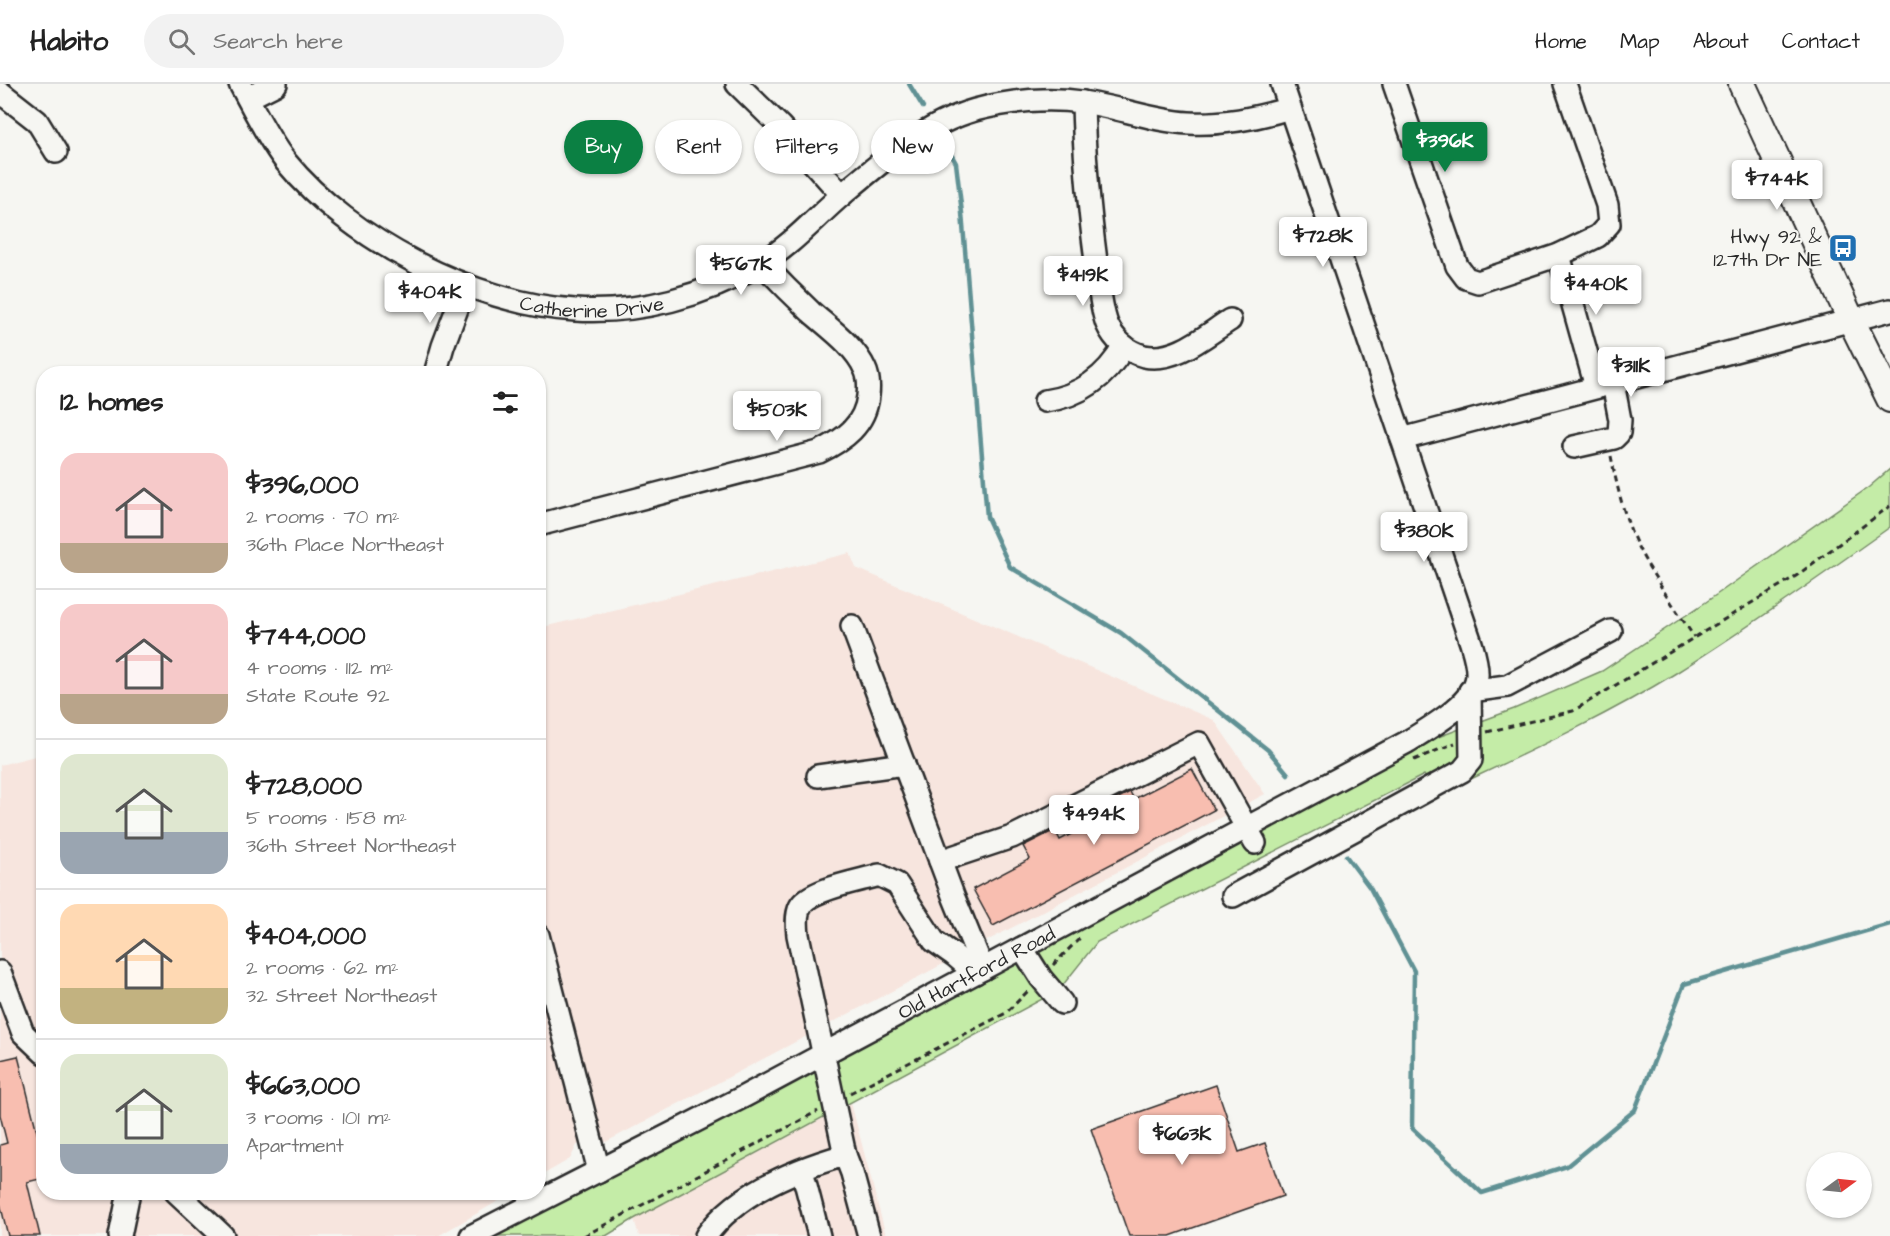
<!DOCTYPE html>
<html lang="en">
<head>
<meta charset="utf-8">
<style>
  body { margin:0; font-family:"Architects Daughter",sans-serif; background:#f2f2f2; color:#222; height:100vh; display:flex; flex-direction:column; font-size:22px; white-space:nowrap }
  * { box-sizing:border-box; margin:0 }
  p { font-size:20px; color:#767676 }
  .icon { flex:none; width:33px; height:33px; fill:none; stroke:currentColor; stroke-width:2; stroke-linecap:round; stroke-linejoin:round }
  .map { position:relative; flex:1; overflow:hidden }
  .panel { position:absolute; left:36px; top:282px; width:510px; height:834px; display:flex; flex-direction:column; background:#fff; border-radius:24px; box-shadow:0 2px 4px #0004 }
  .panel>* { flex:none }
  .banner { position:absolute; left:564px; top:36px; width:570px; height:54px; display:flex; gap:12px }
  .needle { width:39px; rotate:75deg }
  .buttons { position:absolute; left:1806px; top:1068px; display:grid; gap:12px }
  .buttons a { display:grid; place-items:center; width:66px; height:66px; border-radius:50%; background:#fff; box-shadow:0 2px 4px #0004; font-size:30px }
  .price { position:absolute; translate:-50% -51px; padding:0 14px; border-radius:6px; background:#fff; color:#222; font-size:20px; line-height:39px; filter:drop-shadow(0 2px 3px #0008) }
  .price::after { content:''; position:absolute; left:50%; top:36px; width:18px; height:14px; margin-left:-9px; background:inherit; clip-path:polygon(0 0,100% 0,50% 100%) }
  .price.on { background:#0b8043; color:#fff }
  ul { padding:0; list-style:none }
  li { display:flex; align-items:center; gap:18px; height:150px; padding:0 24px }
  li+li { border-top:2px solid #e0e0e0 }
  li span { display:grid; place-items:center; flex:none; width:168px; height:120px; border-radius:18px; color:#555 }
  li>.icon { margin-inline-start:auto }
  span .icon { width:72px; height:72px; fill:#fffc; stroke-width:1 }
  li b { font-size:26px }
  h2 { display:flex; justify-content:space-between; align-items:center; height:72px; padding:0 24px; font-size:26px }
  .tag { padding:0 21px; border-radius:27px; background:#fff; box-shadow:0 2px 4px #0004; font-size:21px; line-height:54px }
  .tag.on { background:#0b8043; color:#fff }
  header { display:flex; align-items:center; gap:36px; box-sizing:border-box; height:84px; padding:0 30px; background:#fff; border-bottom:2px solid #e0e0e0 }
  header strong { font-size:28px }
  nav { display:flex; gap:33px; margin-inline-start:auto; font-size:21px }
  .search { width:420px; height:54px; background:#f2f2f2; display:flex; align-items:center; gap:15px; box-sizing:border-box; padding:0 21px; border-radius:33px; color:#767676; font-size:22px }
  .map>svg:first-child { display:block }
</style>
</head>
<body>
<header>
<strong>Habito</strong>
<div class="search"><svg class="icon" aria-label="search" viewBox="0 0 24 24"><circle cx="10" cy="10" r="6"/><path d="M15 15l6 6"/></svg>Search here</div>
<nav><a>Home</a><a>Map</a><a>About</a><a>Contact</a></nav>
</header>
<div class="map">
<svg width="1890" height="1152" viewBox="0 0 1890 1152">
  <rect width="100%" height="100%" fill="#f6f6f2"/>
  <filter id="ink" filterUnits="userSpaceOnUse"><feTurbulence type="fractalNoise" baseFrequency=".0167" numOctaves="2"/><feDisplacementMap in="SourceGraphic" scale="12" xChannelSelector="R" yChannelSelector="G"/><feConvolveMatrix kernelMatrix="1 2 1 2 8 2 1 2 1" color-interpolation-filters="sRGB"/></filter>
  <g filter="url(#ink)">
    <!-- built -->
    <g fill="#f7e5de">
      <path d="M850 469 856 484 1214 636 1265 710 604 1059 595 1054 577 1061 570 1075 539 1093V544Z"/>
      <path d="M43 670 44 1108 512 1109 438 1152H0V681Z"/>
      <path d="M851 1019 886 1152H639L634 1135Z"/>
    </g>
    <!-- green -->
    <path fill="#c4eca7" stroke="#788c69" stroke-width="1.5" d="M1890 385V443C1820 493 1749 543 1676 589 1600 636 1517 673 1437 711L1424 691 1097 858 1059 906 634 1135 606 1152H496L1438 653 1514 625 1602 587 1706 518 1869 403Z"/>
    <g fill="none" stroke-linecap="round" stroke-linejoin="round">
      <!-- stream -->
      <g stroke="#609194" stroke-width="4.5">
        <path d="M909 0 923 23"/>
        <path d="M947 63 956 79 962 129 987 433 1010 483 1121 549 1268 666 1288 690"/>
        <path d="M1346 772 1370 804 1414 887 1412 1044 1482 1109 1567 1082 1635 1026 1684 900 1890 840"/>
      </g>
    </g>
    <!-- building -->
    <g fill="#f8beb0" stroke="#2b2b2b" stroke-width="1.5">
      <path d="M1192 685 1214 726 993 842 973 805 1030 775 1023 762 1055 746 1060 756 1100 735 1095 726 1130 708 1134 715Z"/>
      <path d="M18 972 38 1052 44 1051V1094L27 1098 40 1152H8L0 1119V1061L7 1059 0 1031V976Z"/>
      <path d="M1216 1001 1239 1068 1265 1059 1283 1112 1170 1152H1129L1091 1045Z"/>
    </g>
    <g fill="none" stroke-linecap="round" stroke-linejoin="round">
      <!-- minor casing -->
      <g stroke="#2b2b2b" stroke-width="26">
        <g id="minor">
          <path id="s1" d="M240 0C253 24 269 57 286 78 350 156 474 220 575 226 639 230 705 212 760 180 792 161 815 134 843 110 882 77 925 40 975 26 1009 17 1047 13 1082 18 1119 23 1152 37 1189 39 1224 41 1257 34 1290 24"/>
          <path d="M737 0 780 42 842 111"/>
          <path d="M1394 0 1457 182 1466 194 1478 198 1559 171 1598 152 1609 140 1607 121 1565 0"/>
          <path d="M0 8 37 37 56 68"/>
          <path d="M248 14 276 0"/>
          <path d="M1083 18C1084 72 1089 124 1096 177 1099 198 1100 221 1107 240 1114 256 1128 268 1144 272 1175 279 1206 251 1230 236"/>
          <path d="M1559 171 1596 303"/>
          <path d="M435 290 443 262 466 201"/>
          <path d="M1045 317C1080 312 1106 294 1124 262"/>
          <path d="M1402 355 1890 226"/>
          <path d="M1574 363 1614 354 1619 349 1620 336 1613 299"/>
          <path d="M538 441 819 368C844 356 865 341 868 312 869 303 869 293 865 285 855 262 829 244 811 228 794 212 778 196 762 179"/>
          <path d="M852 542 954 814 983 885"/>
          <path d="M1470 607 1507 602 1611 547"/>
          <path d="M818 692 904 680"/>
          <path d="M940 777 1012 753 1199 659 1255 759"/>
          <path d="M1233 812 1462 687 1471 676 1470 607"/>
          <path d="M538 851 599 1087"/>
          <path d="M1022 864 1041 894 1062 919"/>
          <path d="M0 888 23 949 44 969"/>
          <path d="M802 1086 819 1152"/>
          <path d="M176 1108 223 1152"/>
          <path d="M120 1152 129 1108"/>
          <path id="s2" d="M471 1152 745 1012 1407 658C1429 644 1474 620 1477 592 1478 581 1474 569 1471 559L1282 0"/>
          <path d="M706 1152C736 1109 796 1085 845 1071"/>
          <path d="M869 1152 852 1089 845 1071 798 851C797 842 796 831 800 823 809 805 860 797 879 791L897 800 934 857 954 871 975 889"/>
        </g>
      </g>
      <!-- major casing -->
      <g stroke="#2b2b2b" stroke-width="30">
        <path id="major" d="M1742 0 1851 236 1890 315"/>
      </g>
      <!-- path -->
      <g stroke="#2b2b2b" stroke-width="3" stroke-dasharray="6 4.5" stroke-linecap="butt">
        <path d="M1611 372C1618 408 1627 446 1646 478 1661 504 1678 528 1694 553"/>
        <path d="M1487 648 1573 627 1796 492 1890 422"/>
        <path d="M1414 676 1455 659"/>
        <path d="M1053 881 1080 854"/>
        <path d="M850 1009 1006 929 1030 905"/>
        <path d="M584 1152 818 1027"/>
      </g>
      <!-- minor -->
      <use href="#minor" stroke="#f6f6f2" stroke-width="21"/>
      <!-- major -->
      <use href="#major" stroke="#f6f6f2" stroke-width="26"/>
    </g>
  </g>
  <!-- icons -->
  <defs>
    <g id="bus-square" transform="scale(1.5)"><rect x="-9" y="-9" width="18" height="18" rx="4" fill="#1f6fb2" stroke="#f6f6f2"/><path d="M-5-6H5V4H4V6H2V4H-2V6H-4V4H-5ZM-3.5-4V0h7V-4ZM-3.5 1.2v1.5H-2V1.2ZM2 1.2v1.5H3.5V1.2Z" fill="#fff"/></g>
  </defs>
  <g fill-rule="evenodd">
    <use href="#bus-square" x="1843" y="164"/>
  </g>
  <g text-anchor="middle" stroke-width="4.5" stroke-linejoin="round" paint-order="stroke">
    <!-- poi labels -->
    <g font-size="20" fill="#2b2b2b" stroke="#f6f6f2" text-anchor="end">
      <text x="1822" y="159">Hwy 92 &amp;<tspan x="1822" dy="23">127th Dr NE</tspan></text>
    </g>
    <!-- street labels -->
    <g font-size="20" fill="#2b2b2b" stroke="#f6f6f2">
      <text dy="7" stroke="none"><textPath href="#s1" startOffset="440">Catherine Drive</textPath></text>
      <text dy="7" stroke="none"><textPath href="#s2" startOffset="570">Old Hartford Road</textPath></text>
    </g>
  </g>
</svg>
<div class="buttons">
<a><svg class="needle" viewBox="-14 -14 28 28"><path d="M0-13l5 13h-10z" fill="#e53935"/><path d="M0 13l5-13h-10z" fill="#767676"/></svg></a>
</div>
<b class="price on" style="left:1445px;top:89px">$396K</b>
<b class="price" style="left:1777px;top:127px">$744K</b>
<b class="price" style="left:1323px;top:184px">$728K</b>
<b class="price" style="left:741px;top:212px">$567K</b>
<b class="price" style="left:1083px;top:223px">$419K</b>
<b class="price" style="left:1596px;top:232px">$440K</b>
<b class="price" style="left:430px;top:240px">$404K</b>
<b class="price" style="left:1631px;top:314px">$311K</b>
<b class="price" style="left:777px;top:358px">$503K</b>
<b class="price" style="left:1424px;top:479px">$380K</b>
<b class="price" style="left:1094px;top:762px">$494K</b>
<b class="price" style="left:1182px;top:1082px">$663K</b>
<div class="banner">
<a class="tag on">Buy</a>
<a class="tag">Rent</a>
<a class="tag">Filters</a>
<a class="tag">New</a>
</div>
<section class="panel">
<h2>12 homes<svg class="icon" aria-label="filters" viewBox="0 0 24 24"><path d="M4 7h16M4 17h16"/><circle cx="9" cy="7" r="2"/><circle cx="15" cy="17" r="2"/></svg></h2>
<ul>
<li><span style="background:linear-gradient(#f6c9c9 75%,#b9a48a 0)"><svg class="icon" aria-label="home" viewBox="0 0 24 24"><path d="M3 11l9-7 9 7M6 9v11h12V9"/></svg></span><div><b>$396,000</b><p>2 rooms · 70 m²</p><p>36th Place Northeast</p></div></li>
<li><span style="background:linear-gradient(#f6c9c9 75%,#b9a48a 0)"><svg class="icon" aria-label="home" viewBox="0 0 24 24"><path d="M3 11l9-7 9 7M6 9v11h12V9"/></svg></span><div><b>$744,000</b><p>4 rooms · 112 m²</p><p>State Route 92</p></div></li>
<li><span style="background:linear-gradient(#dfe7d0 65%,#9aa5b1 0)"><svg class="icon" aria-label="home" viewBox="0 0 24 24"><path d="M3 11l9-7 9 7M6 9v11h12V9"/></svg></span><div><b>$728,000</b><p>5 rooms · 158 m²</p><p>36th Street Northeast</p></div></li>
<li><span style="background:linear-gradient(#ffd9b3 70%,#c2b280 0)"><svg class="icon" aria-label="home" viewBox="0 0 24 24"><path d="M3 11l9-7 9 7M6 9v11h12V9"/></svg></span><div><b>$404,000</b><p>2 rooms · 62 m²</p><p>32 Street Northeast</p></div></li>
<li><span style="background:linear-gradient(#dfe7d0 75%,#9aa5b1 0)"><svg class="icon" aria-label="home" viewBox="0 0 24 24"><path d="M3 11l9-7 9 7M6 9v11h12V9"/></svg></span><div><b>$663,000</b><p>3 rooms · 101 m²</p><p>Apartment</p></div></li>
</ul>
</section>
</div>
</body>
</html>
